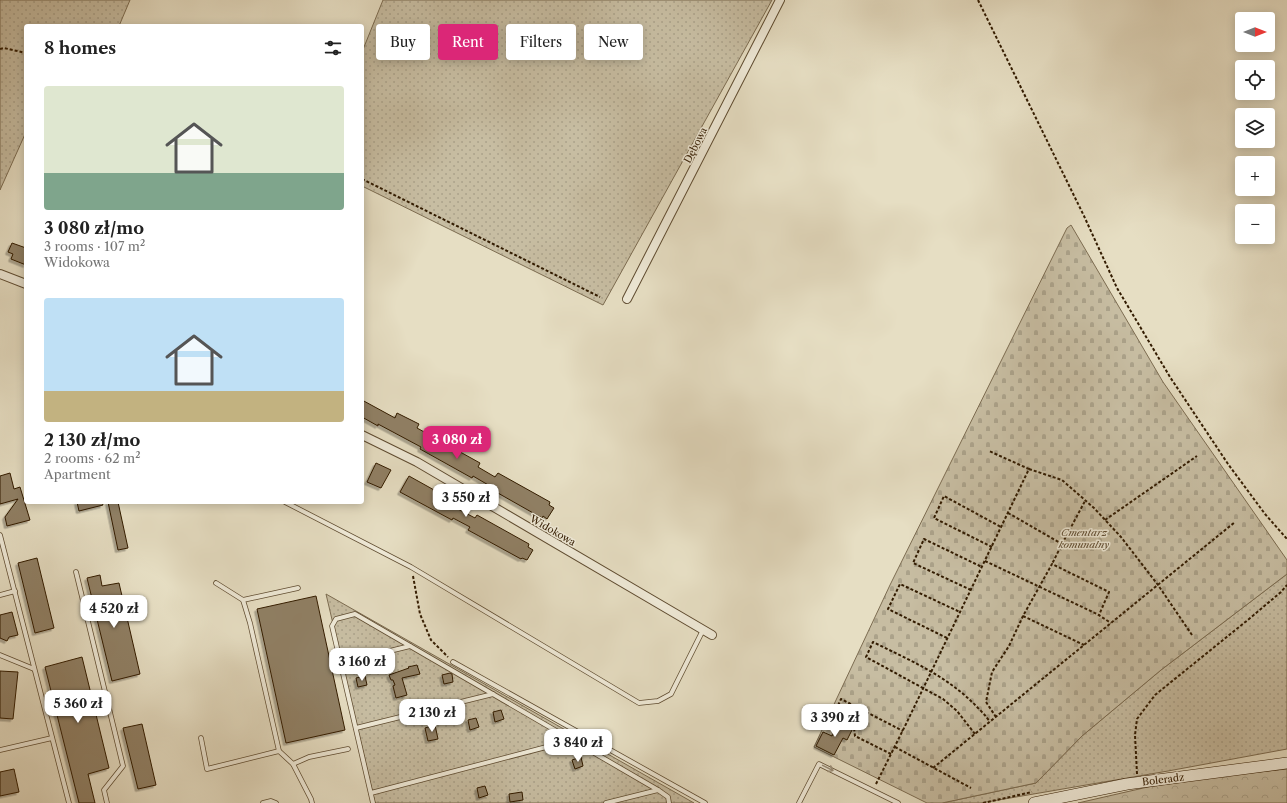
<!DOCTYPE html>
<html lang="en">
<head>
<meta charset="utf-8">
<style>
  body { margin:0; font-family:"Libre Caslon Text",serif; background:#f2f2f2; color:#222; height:100vh; display:flex; flex-direction:column; font-size:15px; white-space:nowrap }
  * { box-sizing:border-box; margin:0 }
  p { font-size:13px; color:#767676 }
  .icon { flex:none; width:22px; height:22px; fill:none; stroke:currentColor; stroke-width:2; stroke-linecap:round; stroke-linejoin:round }
  .map { position:relative; flex:1; overflow:hidden }
  .sheet { position:absolute; left:24px; top:24px; width:340px; height:480px; display:flex; flex-direction:column; background:#fff; border-radius:4px; box-shadow:0 2px 10px #0003 }
  .sheet>* { flex:none }
  .guide { position:absolute; left:376px; top:24px; width:380px; height:36px; display:flex; gap:8px }
  .needle { width:26px; rotate:90deg }
  .buttons { position:absolute; left:1235px; top:12px; display:grid; gap:8px }
  .buttons a { display:grid; place-items:center; width:40px; height:40px; border-radius:4px; background:#fff; box-shadow:0 2px 10px #0003; font-size:20px }
  .price { position:absolute; translate:-50% -34px; padding:0 9px; border-radius:8px; background:#fff; color:#222; font-size:13px; line-height:26px; filter:drop-shadow(0 1px 2px #0008) }
  .price::after { content:''; position:absolute; left:50%; top:24px; width:12px; height:9px; margin-left:-6px; background:inherit; clip-path:polygon(0 0,100% 0,50% 100%) }
  .price.current { background:#db2777; color:#fff }
  ul { padding:0; list-style:none }
  li { display:grid; align-content:center; gap:8px; height:212px; padding:0 20px }
  li span { display:grid; place-items:center; height:124px; border-radius:4px; color:#555 }
  li>.icon { margin-inline-start:auto }
  span .icon { width:72px; height:72px; fill:#fffc; stroke-width:1 }
  li b { font-size:17px }
  h2 { display:flex; justify-content:space-between; align-items:center; height:48px; padding:0 20px; font-size:17px }
  .pill { padding:0 14px; border-radius:4px; background:#fff; box-shadow:0 2px 10px #0003; font-size:14px; line-height:36px }
  .pill.current { background:#db2777; color:#fff }
  .map>svg:first-child { display:block }
</style>
</head>
<body>
<div class="map">
<svg width="1287" height="803" viewBox="0 0 1287 803">
  <defs>
    <pattern id="grass-dots" width="8" height="8" patternUnits="userSpaceOnUse"><rect width="8" height="8" fill="#c7bda2"/><path d="M2 2h.1M6 6h.1" fill="none" stroke="#aba28a" stroke-width="1.8" stroke-linecap="round"/></pattern>
    <pattern id="forest-crowns" width="20" height="18" patternUnits="userSpaceOnUse"><rect width="20" height="18" fill="#c7bda2"/><path d="M2 6a3 3 0 1 1 6 0M12 15a3 3 0 1 1 6 0" fill="none" stroke="#aba28a"/></pattern>
    <pattern id="cemetery-stones" width="16" height="16" patternUnits="userSpaceOnUse"><rect width="16" height="16" fill="#c7bda2"/><path d="M2 7V4a2 2 0 0 1 4 0v3zM10 15v-3a2 2 0 0 1 4 0v3z" fill="#aba28a"/></pattern>
    <filter id="shadow"><feDropShadow dx="-2.5" dy="2.5" stdDeviation="0" flood-color="#0004"/></filter>
  </defs>
  <rect width="100%" height="100%" fill="#e6dec3"/>
  <filter id="stains"><feTurbulence type="fractalNoise" baseFrequency=".005" numOctaves="4"/><feColorMatrix values="0 0 0 0 .2 0 0 0 0 .09 0 0 0 0 .02 0 0 0 .5 -.17"/></filter>
  <radialGradient id="worn" r=".72"><stop offset=".6" stop-color="#630" stop-opacity="0"/><stop offset="1" stop-color="#630" stop-opacity=".3"/></radialGradient>
  <!-- grass -->
  <g fill="url(#grass-dots)" stroke="#7c6c51">
    <path d="M0 0H130L119 26H26V132L0 190Z"/>
    <path d="M383 0H772L603 305 362 186V52Z"/>
    <path d="M1287 574V749L1168 771 981 803H942L1036 783 1082 736 1161 670Z"/>
    <path d="M326 594 694 803H375Z"/>
  </g>
  <!-- forest -->
  <path fill="url(#forest-crowns)" stroke="#7c6c51" d="M1287 769V803H1078L1174 781Z"/>
  <!-- cemetery -->
  <path fill="url(#cemetery-stones)" stroke="#7c6c51" d="M1071 225 1163 382 1287 560V574L1161 670 1082 736 1036 783 942 803H927L814 747 890 585 1067 228Z"/>
  <!-- building -->
  <g fill="#908065" stroke="#321b00" filter="url(#shadow)">
    <path d="M12 243 26 248V265L11 259 13 254 8 252Z"/>
    <path d="M362 400 395 418 397 413 419 424 417 428 480 463 478 467 495 477 498 473 550 502 549 505 554 508 547 519 543 516 542 518 489 488 490 486 473 476 472 478 420 449 421 447 378 424V426L362 417Z"/>
    <path d="M376 463 391 470 381 488 367 482Z"/>
    <path d="M10 473 14 489 20 487 30 520 7 526 5 517 18 499 0 504V476Z"/>
    <path d="M409 476 461 505 458 509 475 518 477 515 529 544 528 547 533 550 527 560 522 558 521 559 468 530 470 527 453 518 452 520 400 492Z"/>
    <path d="M77 502H102L103 505 79 511Z"/>
    <path d="M108 502H118L128 548 118 550Z"/>
    <path d="M37 558 54 628 35 633 18 563Z"/>
    <path d="M100 575 102 586 119 583 140 674 112 681 87 578Z"/>
    <path d="M316 596 345 730 286 743 257 609Z"/>
    <path d="M12 612 18 635 9 637 7 641 0 638V615Z"/>
    <path d="M82 657 109 768 88 774 95 803H79L45 667Z"/>
    <path d="M417 665 420 674 402 678 407 695 396 698 393 686 395 685 393 680H391L389 675 409 668 408 667Z"/>
    <path d="M0 671 18 672 13 719 0 718Z"/>
    <path d="M450 673 452 674 453 682 444 684 442 675Z"/>
    <path d="M365 676 367 685 358 687 356 678Z"/>
    <path d="M501 710 504 719 495 722 493 712Z"/>
    <path d="M476 718 479 727 470 730 468 720Z"/>
    <path d="M840 721 853 728 847 740 843 738 834 755 816 746 823 732 832 736Z"/>
    <path d="M142 724 156 785 138 789 123 728Z"/>
    <path d="M435 725 438 739 428 741 425 728Z"/>
    <path d="M581 757 583 766 575 769 572 760Z"/>
    <path d="M14 769 19 792 0 796V772Z"/>
    <path d="M485 786 488 795 479 798 477 788Z"/>
    <path d="M522 792 523 800 510 802 509 794Z"/>
  </g>
  <g fill="none" stroke-linecap="round" stroke-linejoin="round">
    <!-- lane casing -->
    <g stroke="#5f4c31" stroke-width="5.5">
      <g id="lane">
        <path d="M285 502 411 567 639 703 658 701 671 694 703 630"/>
        <path d="M0 535 69 803"/>
        <path d="M76 572 123 766 104 790 107 803"/>
        <path d="M216 583 243 600 250 623 279 751 293 764 311 799 312 803"/>
        <path d="M0 595 15 591"/>
        <path d="M243 600 298 588"/>
        <path d="M0 655 34 669"/>
        <path d="M453 662 705 803"/>
        <path d="M341 663 410 646"/>
        <path d="M356 728 493 694"/>
        <path d="M201 738 207 769 279 751"/>
        <path d="M0 750 52 738"/>
        <path d="M293 764 309 757 348 749"/>
        <path d="M371 793 573 740"/>
        <path d="M263 803 271 801 276 803"/>
        <path d="M373 803 332 626 336 619 355 614 658 790 668 797 669 803"/>
        <path d="M606 803 658 790"/>
        <path d="M799 803 819 764 898 803"/>
      </g>
    </g>
    <!-- street casing -->
    <g stroke="#5f4c31" stroke-width="10">
      <g id="street">
        <path d="M0 274 26 284"/>
        <path d="M627 299 780 0"/>
        <path d="M362 435 417 462 712 635"/>
      </g>
    </g>
    <!-- secondary casing -->
    <g stroke="#321b00" stroke-width="12">
      <path id="secondary" d="M1034 803 1127 784 1287 763"/>
    </g>
    <!-- path -->
    <g stroke="#321b00" stroke-width="2" stroke-dasharray="3 2" stroke-linecap="butt">
      <path d="M978 0 1084 216 1117 288 1170 377 1228 464 1265 514 1287 539"/>
      <path d="M0 49 4 48 26 53"/>
      <path d="M362 179 600 297"/>
      <path d="M1029 469 1062 480 1094 508 1121 537 1158 585 1192 635"/>
      <path d="M1008 513 1062 544 1052 564"/>
      <path d="M1105 520 1197 456"/>
      <path d="M1062 544 1085 501"/>
      <path d="M992 547 934 518 944 496 1001 527"/>
      <path d="M985 561 1097 614 1111 623"/>
      <path d="M413 576 420 614 431 640 448 657"/>
      <path d="M971 590 913 563 924 539 982 567"/>
      <path d="M1023 616 1084 645"/>
      <path d="M947 638 888 609 900 584 960 612"/>
      <path d="M996 717 986 702 992 672 1009 646 1023 616 1052 564 1109 592 1099 615"/>
      <path d="M975 734 957 711 943 699 866 657 873 642C911 661 948 676 978 708 982 712 986 716 990 722"/>
      <path d="M895 747 971 788"/>
      <path d="M891 754 855 736 854 728 841 720 836 710 841 699 903 731"/>
      <path d="M933 768 1235 522"/>
      <path d="M1137 774 1135 735 1137 719 1155 695 1249 619 1281 592 1287 585"/>
      <path d="M876 784 906 724 1029 469 989 451"/>
      <path d="M983 803 1032 792"/>
    </g>
    <!-- lane -->
    <use href="#lane" stroke="#efead8" stroke-width="4"/>
    <!-- street -->
    <use href="#street" stroke="#efead8" stroke-width="8"/>
    <!-- secondary -->
    <use href="#secondary" stroke="#efead8" stroke-width="11"/>
  </g>
  <!-- one-way arrows -->
  <defs><path id="oneway-shaft" d="M-6 0H5M1.5-3L5.5 0L1.5 3" fill="none" stroke-width="1.6" stroke-linecap="round" stroke-linejoin="round"/></defs>
  <use stroke="#9a8d77" href="#oneway-shaft" transform="translate(828 768) rotate(26)"/>
  <g text-anchor="middle" stroke-width="3" stroke-linejoin="round" paint-order="stroke">
    <!-- street labels -->
    <g font-size="10" fill="#321b00" stroke="#efead8">
      <text transform="translate(695 145) rotate(-63)" y="4">Dębowa</text>
      <text transform="translate(553 530) rotate(30)" y="4">Widokowa</text>
      <text transform="translate(1163 779) rotate(-7)" y="4">Boleradz</text>
    </g>
    <!-- park labels -->
    <g font-size="10" font-style="italic" fill="#5f4c31" stroke="#efead8">
      <text x="1084" y="536">Cmentarz<tspan x="1084" dy="12">komunalny</tspan></text>
    </g>
  </g>
  <rect width="100%" height="100%" filter="url(#stains)"/>
  <rect width="100%" height="100%" fill="url(#worn)"/>
</svg>
<div class="buttons">
<a><svg class="needle" viewBox="-14 -14 28 28"><path d="M0-13l5 13h-10z" fill="#e53935"/><path d="M0 13l5-13h-10z" fill="#767676"/></svg></a>
<a><svg class="icon" aria-label="locate" viewBox="0 0 24 24"><circle cx="12" cy="12" r="6"/><path d="M12 2v4M12 18v4M2 12h4M18 12h4"/></svg></a>
<a><svg class="icon" aria-label="layers" viewBox="0 0 24 24"><path d="M12 4l9 5-9 5-9-5zM3 14l9 5 9-5"/></svg></a>
<a>+</a>
<a>−</a>
</div>
<b class="price current" style="left:457px;top:460px">3 080 zł</b>
<b class="price" style="left:466px;top:518px">3 550 zł</b>
<b class="price" style="left:114px;top:629px">4 520 zł</b>
<b class="price" style="left:362px;top:682px">3 160 zł</b>
<b class="price" style="left:78px;top:724px">5 360 zł</b>
<b class="price" style="left:432px;top:733px">2 130 zł</b>
<b class="price" style="left:835px;top:738px">3 390 zł</b>
<b class="price" style="left:578px;top:763px">3 840 zł</b>
<div class="guide">
<a class="pill">Buy</a>
<a class="pill current">Rent</a>
<a class="pill">Filters</a>
<a class="pill">New</a>
</div>
<section class="sheet">
<h2>8 homes<svg class="icon" aria-label="filters" viewBox="0 0 24 24"><path d="M4 7h16M4 17h16"/><circle cx="9" cy="7" r="2"/><circle cx="15" cy="17" r="2"/></svg></h2>
<ul>
<li><span style="background:linear-gradient(#dfe7d0 70%,#7fa58c 0)"><svg class="icon" aria-label="home" viewBox="0 0 24 24"><path d="M3 11l9-7 9 7M6 9v11h12V9"/></svg></span><div><b>3 080 zł/mo</b><p>3 rooms · 107 m²</p><p>Widokowa</p></div></li>
<li><span style="background:linear-gradient(#bfe0f5 75%,#c2b280 0)"><svg class="icon" aria-label="home" viewBox="0 0 24 24"><path d="M3 11l9-7 9 7M6 9v11h12V9"/></svg></span><div><b>2 130 zł/mo</b><p>2 rooms · 62 m²</p><p>Apartment</p></div></li>
</ul>
</section>
</div>
</body>
</html>
